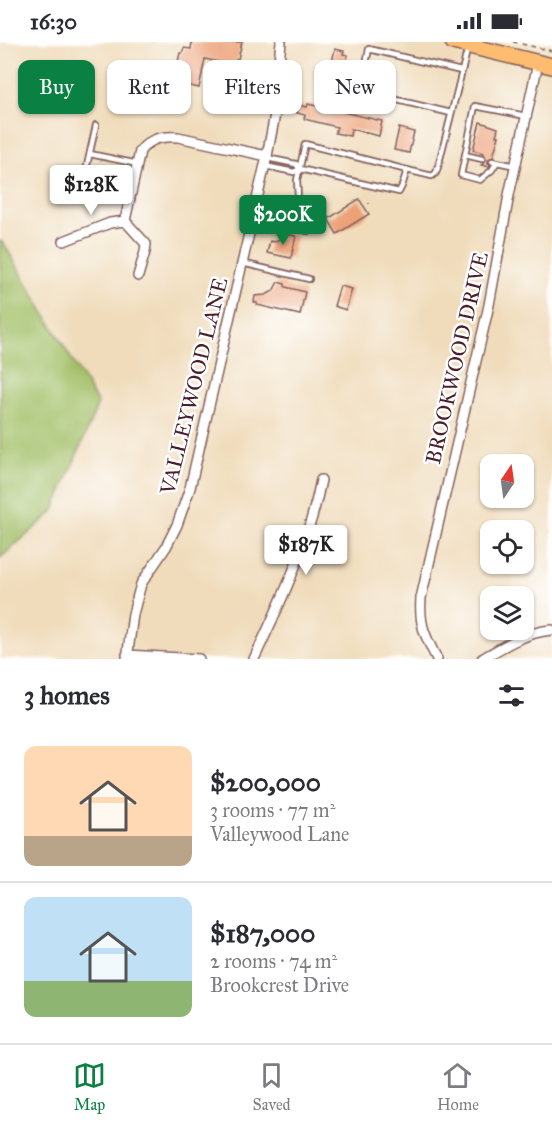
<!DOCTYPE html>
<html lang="en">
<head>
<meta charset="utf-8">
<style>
  body { margin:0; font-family:"IM FELL Great Primer",serif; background:#f7f7f7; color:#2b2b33; height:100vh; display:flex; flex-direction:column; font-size:22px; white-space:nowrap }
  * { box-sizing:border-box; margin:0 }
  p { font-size:20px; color:#7c7c81 }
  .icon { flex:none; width:33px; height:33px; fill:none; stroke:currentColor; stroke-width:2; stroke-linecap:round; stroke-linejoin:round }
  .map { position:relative; height:617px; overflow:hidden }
  .drawer { display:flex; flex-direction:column; background:#fff; flex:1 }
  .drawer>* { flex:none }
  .guide { position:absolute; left:18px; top:18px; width:516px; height:54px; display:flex; gap:12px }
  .needle { width:39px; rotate:13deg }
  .buttons { position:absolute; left:480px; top:412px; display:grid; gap:12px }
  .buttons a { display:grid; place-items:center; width:54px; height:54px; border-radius:12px; background:#fff; box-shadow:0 2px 4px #0004; font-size:30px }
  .price { position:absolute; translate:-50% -51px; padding:0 14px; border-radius:6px; background:#fff; color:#222; font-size:20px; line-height:39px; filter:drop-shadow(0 2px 3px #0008) }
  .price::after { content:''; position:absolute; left:50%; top:36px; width:18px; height:14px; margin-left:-9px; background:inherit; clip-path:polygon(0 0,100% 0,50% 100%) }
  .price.active { background:#0b8043; color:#fff }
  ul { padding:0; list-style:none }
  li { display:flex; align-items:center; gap:18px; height:150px; padding:0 24px }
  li+li { border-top:2px solid #e1e1e2 }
  li span { display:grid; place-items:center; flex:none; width:168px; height:120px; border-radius:12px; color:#555 }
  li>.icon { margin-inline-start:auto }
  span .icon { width:72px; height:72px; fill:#fffc; stroke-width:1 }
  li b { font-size:26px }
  h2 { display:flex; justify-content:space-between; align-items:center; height:72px; padding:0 24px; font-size:26px }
  .chip { padding:0 21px; border-radius:12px; background:#fff; box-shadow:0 2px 4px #0004; font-size:21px; line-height:54px }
  .chip.active { background:#0b8043; color:#fff }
  .status { display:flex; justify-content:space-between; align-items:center; height:42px; padding:0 30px; background:#fff; direction:ltr }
  .status svg { height:16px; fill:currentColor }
  .tab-bar { display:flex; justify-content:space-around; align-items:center; height:84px; border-top:2px solid #e1e1e2; background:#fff; font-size:16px; color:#7c7c81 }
  .tab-bar a { display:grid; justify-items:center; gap:3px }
  .tab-bar .active { color:#0b8043 }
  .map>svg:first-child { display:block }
</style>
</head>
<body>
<div class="status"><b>16:30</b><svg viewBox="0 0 49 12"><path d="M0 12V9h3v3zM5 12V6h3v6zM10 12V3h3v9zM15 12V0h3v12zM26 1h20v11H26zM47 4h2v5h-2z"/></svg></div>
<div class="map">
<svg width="552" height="617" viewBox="0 0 552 617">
  <rect width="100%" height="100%" fill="#fff"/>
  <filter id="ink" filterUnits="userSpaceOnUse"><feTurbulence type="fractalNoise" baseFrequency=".0167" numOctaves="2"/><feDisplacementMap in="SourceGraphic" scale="12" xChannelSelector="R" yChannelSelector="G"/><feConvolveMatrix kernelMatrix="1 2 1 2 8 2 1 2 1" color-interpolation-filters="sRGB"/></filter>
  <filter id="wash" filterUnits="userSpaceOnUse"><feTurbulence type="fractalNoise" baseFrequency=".008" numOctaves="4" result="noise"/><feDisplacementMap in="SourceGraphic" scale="24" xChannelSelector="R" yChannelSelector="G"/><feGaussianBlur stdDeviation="1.35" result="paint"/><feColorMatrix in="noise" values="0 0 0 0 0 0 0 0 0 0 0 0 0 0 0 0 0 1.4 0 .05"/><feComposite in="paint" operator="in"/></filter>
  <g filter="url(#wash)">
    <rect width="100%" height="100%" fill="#f0dcbb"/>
    <!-- green -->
    <path fill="#a3c067" stroke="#767049" stroke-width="1.5" d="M0 199 3 200 98 362 53 470 0 516Z"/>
    <g id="blocks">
      <!-- building -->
      <g fill="#eda178">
        <path d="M192 0H242L238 17H236L235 24 205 17 199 46 173 40 180 11H182L184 6 191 7Z"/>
        <path d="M335 7 344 9 343 12 348 13 339 49 326 46Z"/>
        <path d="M308 62 382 79 379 94 351 87 350 94 335 91 337 85 304 77 305 73 297 71 299 63 307 65Z"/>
        <path d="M480 80 498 86 496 94H499L493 115 488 118V121L490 123 489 125 481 123 485 120 486 117 485 114 483 113V111L473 108Z"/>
        <path d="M399 86 414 90 409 111 394 108Z"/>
        <path d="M359 157 369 172 337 192 328 177Z"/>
        <path d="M284 192 296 194 291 216 267 211 270 199 274 200 283 195Z"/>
        <path d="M278 240 285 242V244L286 245 305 250 300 273 257 263V261L254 260 255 254 266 253 273 249Z"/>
        <path d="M340 244 352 247 346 268 334 264Z"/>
      </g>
    </g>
  </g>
  <g filter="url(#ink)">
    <use href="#blocks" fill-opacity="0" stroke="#84615d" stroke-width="1.5"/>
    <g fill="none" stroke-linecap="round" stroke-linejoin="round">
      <!-- service casing -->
      <g stroke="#84615d" stroke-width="8">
        <g id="service">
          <path d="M451 71 364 50 361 46 362 41 369 7 461 29"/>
          <path d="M90 112 138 122"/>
          <path d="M465 113 482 117"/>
          <path d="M492 119 516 124"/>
          <path d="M497 120 492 128 480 138 461 133 475 64 526 74"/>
          <path d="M265 124 294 130 300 127 296 122 267 116"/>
          <path d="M300 127 399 150 402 144 407 128 432 134 436 131 438 125 468 5"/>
          <path d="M82 146 96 83"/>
          <path d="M253 175 308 189 313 184 298 155 297 138 305 102 407 128"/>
          <path d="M242 221 309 237"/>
        </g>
      </g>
      <!-- minor casing -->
      <g stroke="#84615d" stroke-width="12">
        <g id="minor">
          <path d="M125 179 140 109C150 96 163 94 178 95L267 114"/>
          <path d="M125 179 146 202 145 210 138 234"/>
          <path d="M64 199 110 181 125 179"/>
          <path d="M127 613 199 617"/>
          <path d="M127 617 133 572 141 542 166 505 177 483 190 446 267 114 281 41 279 19 281 0"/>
          <path d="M254 617C281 560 309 500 321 438"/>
          <path d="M437 617C425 594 419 583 421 556L489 263 509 153 538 21"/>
          <path d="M482 617C504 604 526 590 552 588"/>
        </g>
      </g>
      <!-- primary casing -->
      <g stroke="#84615d" stroke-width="18">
        <path id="primary" d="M453 0 552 24"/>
      </g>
      <!-- path -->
      <g stroke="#84615d" stroke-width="1.5" stroke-dasharray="4.5 4.5" stroke-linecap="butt">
        <path d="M513 0 552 9"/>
        <path d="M369 162V161"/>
      </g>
      <!-- service -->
      <use href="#service" stroke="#fff" stroke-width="4.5"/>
      <!-- minor -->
      <use href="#minor" stroke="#fff" stroke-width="9"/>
      <!-- primary -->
      <use href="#primary" stroke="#febc70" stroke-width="15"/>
    </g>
  </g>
  <g text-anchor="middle" stroke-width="5" stroke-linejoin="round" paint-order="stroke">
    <!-- street labels -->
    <g font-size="21" fill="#4a1f2b" stroke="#fff">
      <text transform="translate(457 316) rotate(-77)" y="7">BROOKWOOD DRIVE</text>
      <text transform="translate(194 344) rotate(-76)" y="7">VALLEYWOOD LANE</text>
    </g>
  </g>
</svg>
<div class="buttons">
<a><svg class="needle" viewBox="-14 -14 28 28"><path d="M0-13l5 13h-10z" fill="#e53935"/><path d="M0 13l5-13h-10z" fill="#7c7c81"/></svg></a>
<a><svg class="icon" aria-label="locate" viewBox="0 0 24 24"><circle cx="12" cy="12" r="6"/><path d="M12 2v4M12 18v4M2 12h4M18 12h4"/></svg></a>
<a><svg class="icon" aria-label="layers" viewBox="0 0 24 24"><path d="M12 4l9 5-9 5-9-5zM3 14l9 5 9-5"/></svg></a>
</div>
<b class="price" style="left:91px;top:174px">$128K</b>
<b class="price active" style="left:283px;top:204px">$200K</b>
<b class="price" style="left:306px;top:534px">$187K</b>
<div class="guide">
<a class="chip active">Buy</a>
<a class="chip">Rent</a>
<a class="chip">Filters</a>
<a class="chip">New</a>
</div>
</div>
<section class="drawer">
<h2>3 homes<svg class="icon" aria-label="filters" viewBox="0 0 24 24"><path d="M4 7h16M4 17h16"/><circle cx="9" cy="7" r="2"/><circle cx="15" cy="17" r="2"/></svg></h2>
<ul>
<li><span style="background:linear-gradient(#ffd9b3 75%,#b9a48a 0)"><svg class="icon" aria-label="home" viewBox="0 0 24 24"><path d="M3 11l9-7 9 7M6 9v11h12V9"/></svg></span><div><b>$200,000</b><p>3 rooms · 77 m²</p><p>Valleywood Lane</p></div></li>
<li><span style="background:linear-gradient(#bfe0f5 70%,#8fb573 0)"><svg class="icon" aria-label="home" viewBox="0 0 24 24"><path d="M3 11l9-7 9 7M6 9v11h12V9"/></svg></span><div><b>$187,000</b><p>2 rooms · 74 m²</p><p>Brookcrest Drive</p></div></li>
</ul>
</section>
<nav class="tab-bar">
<a class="active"><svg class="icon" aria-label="map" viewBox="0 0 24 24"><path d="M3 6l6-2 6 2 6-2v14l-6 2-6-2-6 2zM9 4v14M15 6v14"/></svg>Map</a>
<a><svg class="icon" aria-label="saved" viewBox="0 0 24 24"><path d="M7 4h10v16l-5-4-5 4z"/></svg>Saved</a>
<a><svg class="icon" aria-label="home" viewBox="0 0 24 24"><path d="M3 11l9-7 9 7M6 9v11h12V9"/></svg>Home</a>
</nav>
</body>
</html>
